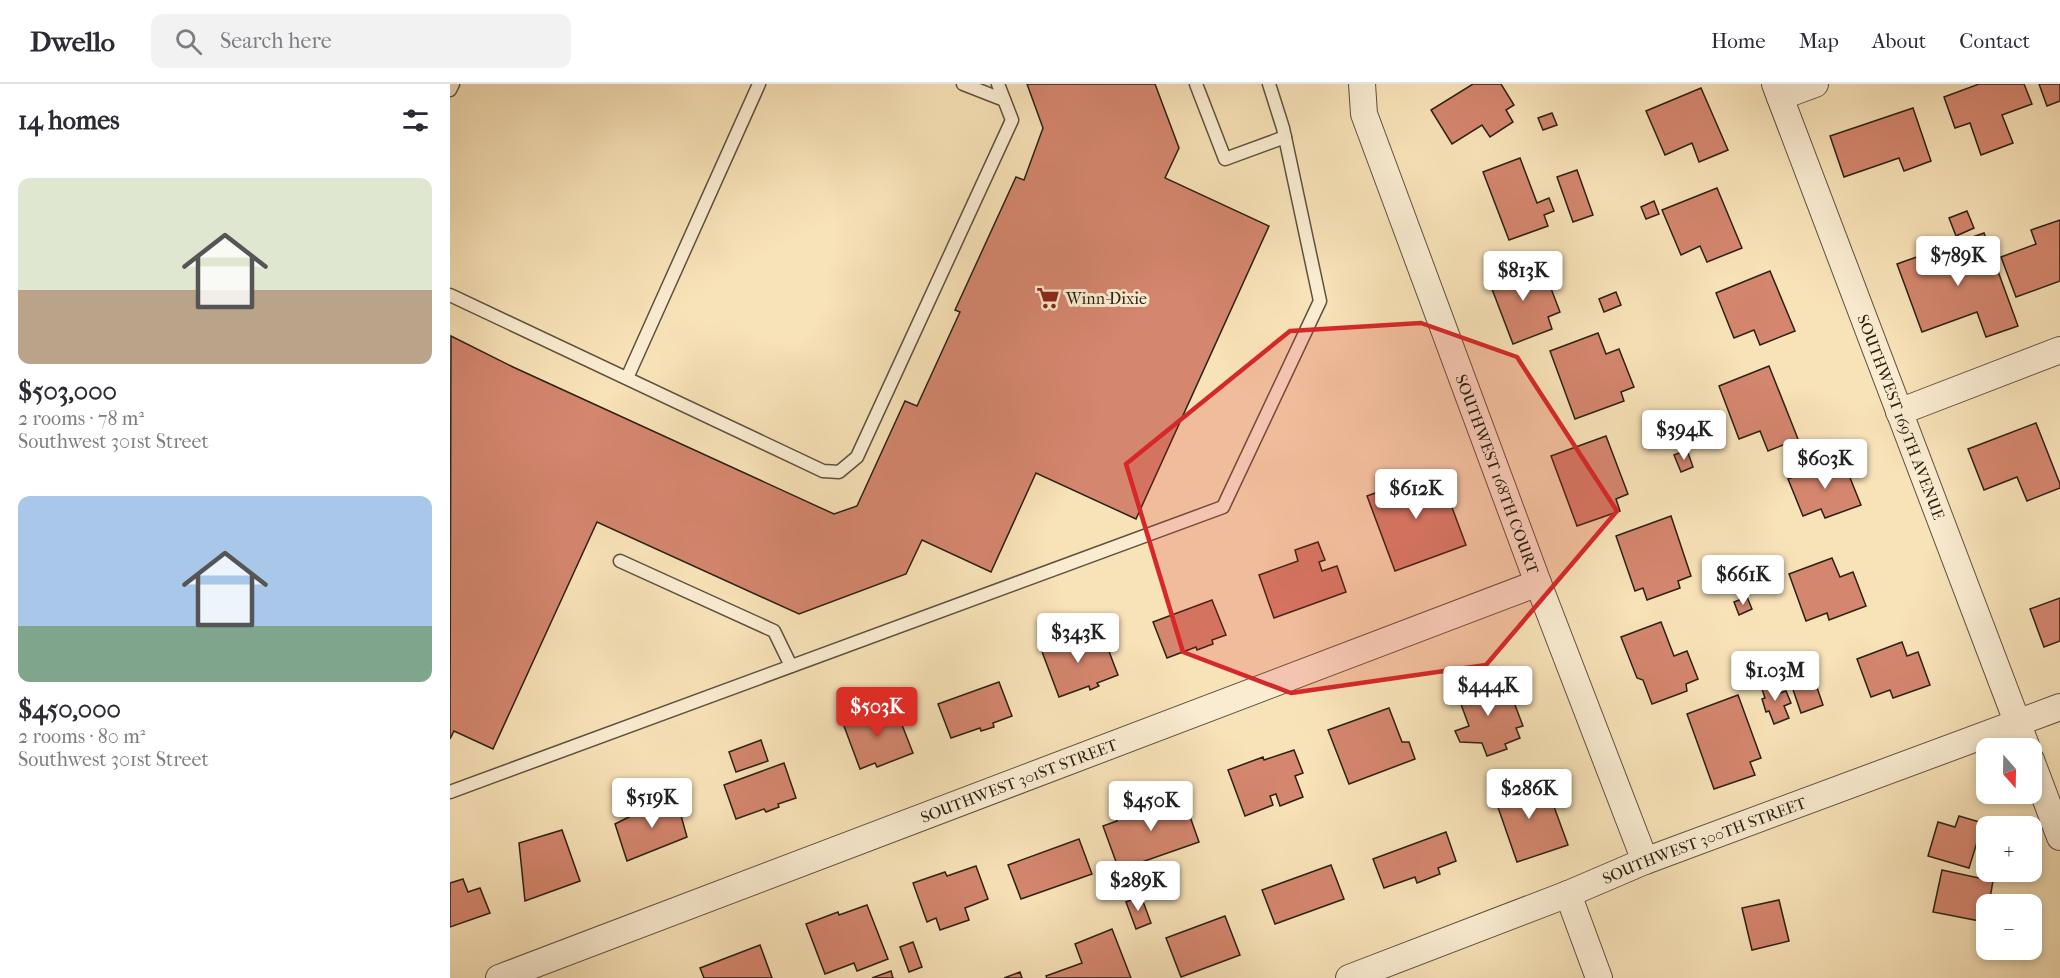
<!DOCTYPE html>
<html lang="en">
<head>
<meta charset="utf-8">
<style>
  body { margin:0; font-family:"IM FELL French Canon",serif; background:#f2f2f3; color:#2b2b33; height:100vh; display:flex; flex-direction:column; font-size:22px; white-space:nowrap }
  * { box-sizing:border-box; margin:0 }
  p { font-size:20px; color:#7c7c81 }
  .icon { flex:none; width:33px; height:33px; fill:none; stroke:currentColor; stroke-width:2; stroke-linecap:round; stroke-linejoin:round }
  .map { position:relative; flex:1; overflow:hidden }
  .panel { display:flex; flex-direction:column; background:#fff; width:450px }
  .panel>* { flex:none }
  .needle { width:39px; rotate:160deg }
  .buttons { position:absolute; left:1526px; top:654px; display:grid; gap:12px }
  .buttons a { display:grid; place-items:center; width:66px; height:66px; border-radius:12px; background:#fff; box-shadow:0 3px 9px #0003; font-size:30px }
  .price { position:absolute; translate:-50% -51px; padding:0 14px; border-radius:6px; background:#fff; color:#222; font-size:20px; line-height:39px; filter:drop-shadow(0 2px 3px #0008) }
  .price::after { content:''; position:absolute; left:50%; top:36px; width:18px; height:14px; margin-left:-9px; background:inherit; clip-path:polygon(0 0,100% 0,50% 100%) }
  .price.on { background:#d93025; color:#fff }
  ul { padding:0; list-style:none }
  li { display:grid; align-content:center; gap:12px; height:318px; padding:0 18px }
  li span { display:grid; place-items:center; height:186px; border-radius:12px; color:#555 }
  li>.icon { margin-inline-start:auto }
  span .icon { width:108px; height:108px; fill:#fffc; stroke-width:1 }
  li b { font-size:26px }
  h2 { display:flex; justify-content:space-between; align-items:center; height:72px; padding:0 18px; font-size:26px }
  header { display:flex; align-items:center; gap:36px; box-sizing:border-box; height:84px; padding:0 30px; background:#fff; border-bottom:2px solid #e1e1e2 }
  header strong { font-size:28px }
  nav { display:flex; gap:33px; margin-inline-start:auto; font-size:21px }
  .search { width:420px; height:54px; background:#f2f2f3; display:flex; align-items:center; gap:15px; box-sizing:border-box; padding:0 21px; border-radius:12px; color:#7c7c81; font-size:22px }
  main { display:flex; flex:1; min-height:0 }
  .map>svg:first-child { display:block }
</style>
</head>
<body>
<header>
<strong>Dwello</strong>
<div class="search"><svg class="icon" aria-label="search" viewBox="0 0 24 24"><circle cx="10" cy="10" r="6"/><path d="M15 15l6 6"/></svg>Search here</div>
<nav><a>Home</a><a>Map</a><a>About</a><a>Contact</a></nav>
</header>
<main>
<section class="panel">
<h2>14 homes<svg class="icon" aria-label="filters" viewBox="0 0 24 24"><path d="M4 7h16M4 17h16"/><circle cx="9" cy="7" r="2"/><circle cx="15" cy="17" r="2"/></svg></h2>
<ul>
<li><span style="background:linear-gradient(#dfe7d0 60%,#b9a48a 0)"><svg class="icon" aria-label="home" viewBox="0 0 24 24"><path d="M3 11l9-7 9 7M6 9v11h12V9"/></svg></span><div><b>$503,000</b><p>2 rooms · 78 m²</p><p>Southwest 301st Street</p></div></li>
<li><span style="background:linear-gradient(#a9c7e8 70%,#7fa58c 0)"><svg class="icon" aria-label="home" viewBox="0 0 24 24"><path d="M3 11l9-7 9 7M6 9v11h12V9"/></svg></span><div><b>$450,000</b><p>2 rooms · 80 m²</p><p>Southwest 301st Street</p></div></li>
</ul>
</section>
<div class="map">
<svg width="1610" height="894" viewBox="0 0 1610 894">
  <rect width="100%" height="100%" fill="#f8e2b8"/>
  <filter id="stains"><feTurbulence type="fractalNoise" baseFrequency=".00333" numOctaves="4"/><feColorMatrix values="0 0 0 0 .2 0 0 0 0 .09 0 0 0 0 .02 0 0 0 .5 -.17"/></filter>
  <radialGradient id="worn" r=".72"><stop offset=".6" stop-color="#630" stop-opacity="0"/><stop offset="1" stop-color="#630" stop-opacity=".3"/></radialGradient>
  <!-- building -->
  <g fill="#d4866e" stroke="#2b2114" stroke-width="1.5">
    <path d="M577 0H705L729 64 715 94 819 142 686 435 586 389 541 488 472 456 456 490 349 530 147 438 43 665 4 647 0 655 1 252 63 283 384 430 407 422 455 317 467 322 510 228 505 226 566 93 574 96 593 44Z"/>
    <path d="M1023 0H1051L1064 21 1056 26 1063 38 1040 53 1032 41 1002 60 981 26Z"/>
    <path d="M1529 0H1574L1582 20 1552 31 1563 59 1531 71 1520 39 1505 44 1494 13Z"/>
    <path d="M1589 0H1610V17L1597 22Z"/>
    <path d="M1251 4 1278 66 1249 78 1242 59 1215 71 1196 27Z"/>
    <path d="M1463 24 1481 77 1454 87 1449 74 1394 93 1380 52Z"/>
    <path d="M1102 29 1107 41 1093 46 1088 34Z"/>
    <path d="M1070 74 1087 119 1099 114 1104 127 1094 131 1098 142 1059 156 1033 88Z"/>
    <path d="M1127 86 1143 131 1123 138 1107 93Z"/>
    <path d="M1267 104 1292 164 1257 178 1250 162 1231 171 1212 126Z"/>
    <path d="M1204 117 1209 130 1196 135 1191 123Z"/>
    <path d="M1517 127 1524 144 1506 152 1499 134Z"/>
    <path d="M1610 136V197L1566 213 1551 173 1586 160 1581 146Z"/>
    <path d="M1534 149 1568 242 1536 253 1527 228 1472 248 1447 180Z"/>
    <path d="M1076 178 1084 199 1097 194 1110 228 1098 233 1102 245 1063 260 1037 192Z"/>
    <path d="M1320 187 1345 247 1310 261 1304 246 1284 254 1266 209Z"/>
    <path d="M1166 208 1171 221 1154 228 1149 215Z"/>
    <path d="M1148 249 1156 270 1169 265 1184 303 1171 308 1174 317 1125 335 1100 267Z"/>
    <path d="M1319 282 1348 355 1318 367 1310 347 1289 355 1269 302Z"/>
    <path d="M1586 339 1610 400V404L1577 417 1567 393 1534 406 1518 365Z"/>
    <path d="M1156 352 1178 410 1166 415 1170 427 1127 442 1101 372Z"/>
    <path d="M1237 366 1243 383 1231 388 1224 371Z"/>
    <path d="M1392 374 1411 421 1375 434 1371 425 1353 432 1338 395Z"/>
    <path d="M988 386 1016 461 945 487 917 412Z"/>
    <path d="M1221 432 1241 492 1228 497 1230 504 1197 516 1193 504 1185 507 1166 452Z"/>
    <path d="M868 458 875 476 869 478 872 487 887 482 896 508 824 534 809 491 848 477 845 466Z"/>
    <path d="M1274 472 1279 484 1265 490 1261 477Z"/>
    <path d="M1382 474 1390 493 1403 488 1416 522 1379 536 1377 529 1356 537 1339 490Z"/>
    <path d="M1297 513 1302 525 1289 531 1284 518Z"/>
    <path d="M1610 514V557L1594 563 1580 525Z"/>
    <path d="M762 516 776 551 762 556 763 560 747 566 746 563 717 574 703 538Z"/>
    <path d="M1211 538 1224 572 1237 567 1248 595 1236 600 1237 607 1202 620 1193 596 1187 594 1171 553Z"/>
    <path d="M636 546 642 562 655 557 668 591 647 599 649 602 640 606 639 602 609 613 591 565Z"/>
    <path d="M1452 558 1457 572 1468 568 1480 601 1443 614 1440 606 1421 613 1407 575Z"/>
    <path d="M1359 580 1373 621 1351 629 1337 588Z"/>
    <path d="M1036 592 1044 614 1060 608 1073 642 1066 644 1070 654 1055 660 1057 665 1037 672 1032 659 1010 658 1005 647 1019 642 1005 604Z"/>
    <path d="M1326 597 1330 609 1336 607 1341 619 1334 622 1339 634 1324 640 1319 627 1316 628 1312 615 1315 614 1311 602Z"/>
    <path d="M549 598 562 632 543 639 544 643 531 647 530 644 501 654 488 620Z"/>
    <path d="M1288 611 1311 674 1300 678 1305 691 1264 705 1237 630Z"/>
    <path d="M445 623 463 669 427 683 425 679 410 685 391 634 411 627 414 635Z"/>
    <path d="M939 624 952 658H959L965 675 899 700 878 646Z"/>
    <path d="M311 656 318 677 286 688 279 668Z"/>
    <path d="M844 666 853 689 845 692 853 713 830 722 826 710 820 712 823 721 795 732 778 686 813 673 814 676Z"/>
    <path d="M334 679 346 714 328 720 329 723 316 728 314 725 286 735 274 701Z"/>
    <path d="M1077 694 1085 714 1099 709 1118 761 1067 778 1042 706Z"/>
    <path d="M225 710 237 753 177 777 165 740Z"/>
    <path d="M732 710 749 758 669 786 653 742 667 737 666 735Z"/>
    <path d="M1509 732 1533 739 1519 784 1478 772 1488 738 1505 743Z"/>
    <path d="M112 746 130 797 75 817 69 759Z"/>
    <path d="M996 748 1006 777 988 784 990 790 967 799 965 793 934 804 923 775Z"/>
    <path d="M629 755 642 790 571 815 558 781Z"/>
    <path d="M881 781 894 815 825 840 812 806Z"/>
    <path d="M526 782 538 815 515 824 519 836 490 846 486 834 477 838 463 799 495 788 497 792Z"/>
    <path d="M1492 786 1543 797 1539 820H1536L1535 838 1483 828Z"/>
    <path d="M691 793 696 806 675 814 670 801Z"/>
    <path d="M13 795 18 808 30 804 40 829 0 843V799Z"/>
    <path d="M691 812 701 839 686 845 676 818Z"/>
    <path d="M1329 816 1339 857 1302 866 1292 824Z"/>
    <path d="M417 821 438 875 407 887 404 879 375 890 356 840 388 828 389 831Z"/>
    <path d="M775 832 790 871 731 893 716 854Z"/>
    <path d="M662 845 681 894H597L596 892 632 879 625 860Z"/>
    <path d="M463 858 472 883 459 888 450 863Z"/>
    <path d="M310 861 322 894H254L250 884Z"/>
    <path d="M441 887 443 894H422Z"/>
    <path d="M570 888 572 894H554Z"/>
  </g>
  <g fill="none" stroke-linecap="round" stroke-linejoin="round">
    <!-- service casing -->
    <g stroke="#5e513d" stroke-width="15">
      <g id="service">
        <path d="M513 0 554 16"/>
        <path d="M746 0 775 75 835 53"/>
        <path d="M0 6 3 0"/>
        <path d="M0 211 373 387 389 388 407 373 562 36 548 0"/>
        <path d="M177 294 309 0"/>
        <path d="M170 477 324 547 341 582"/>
        <path d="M0 708 773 423 870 217 833 44 819 0"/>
      </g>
    </g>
    <!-- minor casing -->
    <g stroke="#5e513d" stroke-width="28">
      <g id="minor">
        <path id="s1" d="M912 0 914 30 1088 499 1195 777"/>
        <path id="s2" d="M1325 0 1577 664"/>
        <path d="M1330 13 1365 0"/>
        <path d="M1449 328 1610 266"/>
        <path d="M1581 676 1610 753"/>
        <path d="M1118 810 1149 894"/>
        <path id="s3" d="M49 894 1088 499"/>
        <path id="s4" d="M899 894 1118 810 1195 777 1610 623"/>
      </g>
    </g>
    <!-- service -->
    <use href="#service" stroke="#faecd1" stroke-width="12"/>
    <!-- minor -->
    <use href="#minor" stroke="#faecd1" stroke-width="26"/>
  </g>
  <!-- marked area -->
  <path fill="#d62828" fill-opacity="0.2" stroke="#d62828" stroke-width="4.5" stroke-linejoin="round" d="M971 239 1067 273 1167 427 1036 581 841 609 733 568 676 380 840 247Z"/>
  <!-- icons -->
  <defs>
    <g id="supermarket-bare" transform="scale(1.8)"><path d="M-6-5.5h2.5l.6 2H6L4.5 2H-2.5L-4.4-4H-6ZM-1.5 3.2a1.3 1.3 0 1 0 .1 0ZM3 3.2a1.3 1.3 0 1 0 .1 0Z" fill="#8f2418" stroke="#faecd1" stroke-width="2.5" paint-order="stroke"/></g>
  </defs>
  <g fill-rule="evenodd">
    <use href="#supermarket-bare" x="598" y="214"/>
  </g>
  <g text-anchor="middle" stroke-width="6" stroke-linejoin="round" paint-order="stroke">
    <!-- poi labels -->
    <g font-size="16" fill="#2b2114" stroke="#faecd1" text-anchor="start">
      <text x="616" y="220">Winn-Dixie</text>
    </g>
    <!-- street labels -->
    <g font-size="16" fill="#2b2114" stroke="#faecd1">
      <text dy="6" stroke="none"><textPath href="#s2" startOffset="356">SOUTHWEST 169TH AVENUE</textPath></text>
      <text dy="6" stroke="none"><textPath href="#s1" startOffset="414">SOUTHWEST 168TH COURT</textPath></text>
      <text dy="6" stroke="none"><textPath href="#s3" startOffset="556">SOUTHWEST 301ST STREET</textPath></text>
      <text dy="6" stroke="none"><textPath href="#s4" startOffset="381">SOUTHWEST 300TH STREET</textPath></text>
    </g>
  </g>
  <rect width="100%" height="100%" filter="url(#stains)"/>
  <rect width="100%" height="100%" fill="url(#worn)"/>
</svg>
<div class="buttons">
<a><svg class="needle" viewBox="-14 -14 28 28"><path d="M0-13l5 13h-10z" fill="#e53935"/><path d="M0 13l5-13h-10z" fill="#7c7c81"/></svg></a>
<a>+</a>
<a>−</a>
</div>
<b class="price" style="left:1508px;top:203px">$789K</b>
<b class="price" style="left:1073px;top:218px">$813K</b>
<b class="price" style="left:1234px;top:377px">$394K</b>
<b class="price" style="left:1375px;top:406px">$603K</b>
<b class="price" style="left:966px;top:436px">$612K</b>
<b class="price" style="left:1293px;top:522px">$661K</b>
<b class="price" style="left:628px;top:580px">$343K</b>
<b class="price" style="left:1325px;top:618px">$1.03M</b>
<b class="price" style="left:1038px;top:633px">$444K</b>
<b class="price on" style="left:427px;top:654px">$503K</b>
<b class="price" style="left:1079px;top:736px">$286K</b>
<b class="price" style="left:202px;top:745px">$519K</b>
<b class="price" style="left:701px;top:748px">$450K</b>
<b class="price" style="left:688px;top:828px">$289K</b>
</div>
</main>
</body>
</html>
